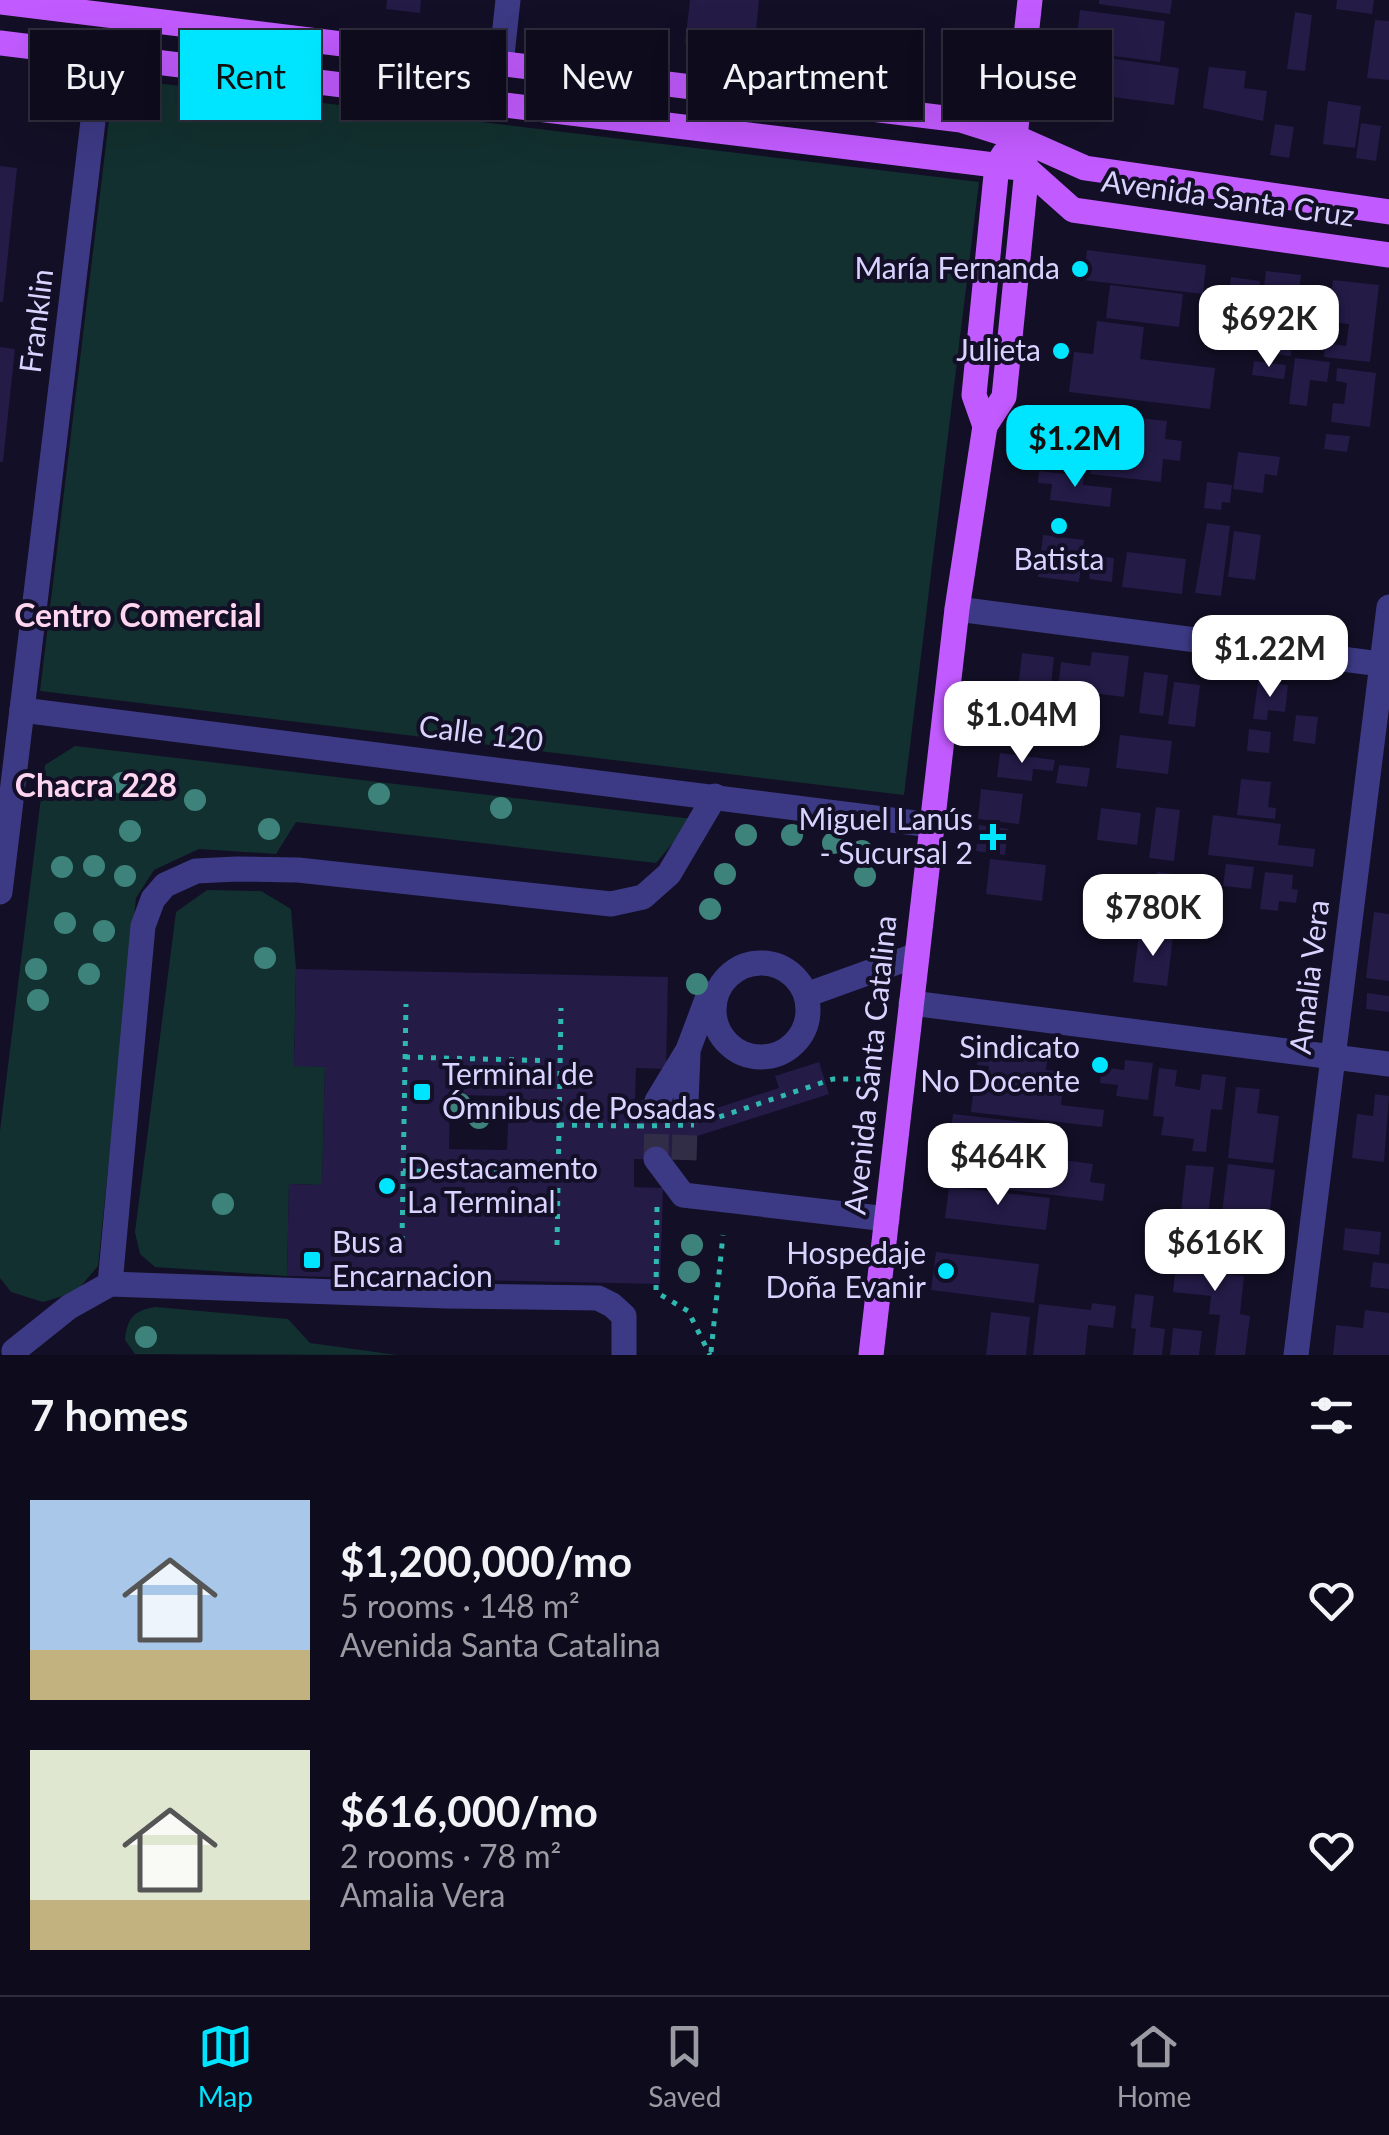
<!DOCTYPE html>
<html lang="en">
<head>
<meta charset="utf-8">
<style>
  body { margin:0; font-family:Lato,sans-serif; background:#1c1929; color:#f1f3f6; height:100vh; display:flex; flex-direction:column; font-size:38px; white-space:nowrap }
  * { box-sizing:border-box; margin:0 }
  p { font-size:32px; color:#9b9ba3 }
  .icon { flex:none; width:55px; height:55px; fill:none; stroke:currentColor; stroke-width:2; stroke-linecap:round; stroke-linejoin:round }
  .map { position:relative; height:1355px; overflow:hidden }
  .panel { display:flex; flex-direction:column; background:#0e0b1c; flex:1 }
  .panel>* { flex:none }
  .guide { position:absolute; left:30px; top:30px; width:1330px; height:90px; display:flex; gap:20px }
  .price { position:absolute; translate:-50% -85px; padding:0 22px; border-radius:20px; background:#fff; color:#222; font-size:32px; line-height:65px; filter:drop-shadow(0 2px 5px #0008) }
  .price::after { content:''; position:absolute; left:50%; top:60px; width:30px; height:22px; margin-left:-15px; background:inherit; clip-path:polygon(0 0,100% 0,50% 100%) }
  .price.selected { background:#00e5ff; color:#111 }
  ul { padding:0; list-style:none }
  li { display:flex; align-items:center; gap:30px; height:250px; padding:0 30px }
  li span { display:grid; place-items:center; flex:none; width:280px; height:200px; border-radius:0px; color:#555 }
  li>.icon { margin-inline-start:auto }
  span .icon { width:120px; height:120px; fill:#fffc; stroke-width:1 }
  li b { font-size:42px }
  h2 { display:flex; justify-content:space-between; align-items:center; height:120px; padding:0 30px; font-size:42px }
  .tag { padding:0 35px; border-radius:0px; background:#0e0b1c; box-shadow:0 10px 40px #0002,0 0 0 2px #2e2b3b; font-size:35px; line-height:90px }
  .tag.selected { background:#00e5ff; color:#111 }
  .dock { display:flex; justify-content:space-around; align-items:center; height:140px; border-top:2px solid #2e2b3b; background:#0e0b1c; font-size:28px; color:#9b9ba3 }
  .dock a { display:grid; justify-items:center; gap:5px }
  .dock .selected { color:#00e5ff }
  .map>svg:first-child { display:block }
</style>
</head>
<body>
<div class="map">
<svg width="1389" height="1355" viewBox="0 0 1389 1355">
  <rect width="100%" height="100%" fill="#130f26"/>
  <!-- green -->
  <g fill="#12302f">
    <path d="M114 78 979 182 904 795 40 691Z"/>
    <path d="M75 746 693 819 656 863 296 822 276 854 199 849 154 870 136 898 98 1266 76 1292 43 1302 11 1292 0 1278V1131L45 765Z"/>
    <path d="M207 890 261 891 291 909 296 969 294 1065 325 1067 322 1185 289 1184 287 1276 155 1267 140 1254 135 1232 176 912Z"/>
    <path d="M156 1307 288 1319 310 1343 397 1355 135 1354 125 1340C127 1318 134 1310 156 1307Z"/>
  </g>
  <!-- building -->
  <g fill="#241b47" fill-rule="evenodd">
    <path d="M387 0H421L420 13 386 9Z"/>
    <path d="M690 0H759L754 51 685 43Z"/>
    <path d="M1099 0H1172L1170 14 1099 4Z"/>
    <path d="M1337 0H1374L1372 14 1336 9Z"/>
    <path d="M1080 10 1165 21 1160 62 1075 51Z"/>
    <path d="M1295 12 1312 15 1305 71 1287 69Z"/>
    <path d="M1375 20 1389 21V80L1367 78Z"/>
    <path d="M1087 55 1179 68 1174 105 1082 93Z"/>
    <path d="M1209 67 1246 71 1244 88 1267 91 1263 121 1203 108Z"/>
    <path d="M1328 101 1361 106 1355 148 1323 144Z"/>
    <path d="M1361 123 1381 126 1376 161 1356 158Z"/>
    <path d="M1275 124 1294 127 1289 158 1270 155Z"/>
    <path d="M0 166 17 168 3 302H0Z"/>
    <path d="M1087 250 1206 265 1203 294 1083 280Z"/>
    <path d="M1266 271 1301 275 1296 316 1318 319 1315 346 1292 343 1291 356 1256 352Z"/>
    <path d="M1231 277 1260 281 1251 350 1223 346Z"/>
    <path d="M1333 280 1379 285 1370 362 1324 357 1325 343 1346 346 1349 324 1328 322Z"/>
    <path d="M1110 285 1183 294 1179 327 1106 318Z"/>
    <path d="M1097 321 1144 327 1140 359 1215 368 1210 409 1069 392 1074 352 1093 354Z"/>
    <path d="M0 347 15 349 3 462H0Z"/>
    <path d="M1295 358 1330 362 1327 382 1310 380 1307 406 1289 404Z"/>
    <path d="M1254 361 1286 365 1284 379 1252 375Z"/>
    <path d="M1337 368 1376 373 1370 427 1331 422 1333 403 1344 404 1347 383 1336 381Z"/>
    <path d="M1130 417 1167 421 1165 439 1182 441 1180 461 1163 459 1161 482 1090 474 1094 439 1127 443Z"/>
    <path d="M1042 424 1083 429 1078 466 1037 461Z"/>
    <path d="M1326 434 1350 436 1347 452 1324 449Z"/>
    <path d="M1238 452 1280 457 1277 476 1265 474 1263 493 1233 489Z"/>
    <path d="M1039 471 1084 476 1083 485 1112 488 1110 507 1050 500 1052 484 1038 483Z"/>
    <path d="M1207 482 1232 485 1230 503 1222 502 1221 510 1204 508Z"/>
    <path d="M1207 523 1230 526 1221 596 1195 593Z"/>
    <path d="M1234 531 1261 535 1255 580 1228 577Z"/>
    <path d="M1043 535 1084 540 1079 582 1038 577Z"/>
    <path d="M1127 552 1186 559 1182 594 1122 587Z"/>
    <path d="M1092 555 1114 558 1112 582 1089 579Z"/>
    <path d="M1092 652 1129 656 1124 697 1058 689 1061 662 1090 666Z"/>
    <path d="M1022 653 1054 657 1051 685 1019 681Z"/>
    <path d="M1144 672 1168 675 1163 716 1139 713Z"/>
    <path d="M1174 682 1200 685 1195 727 1168 724Z"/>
    <path d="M1258 682 1288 685 1285 712 1268 710 1267 720 1253 719Z"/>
    <path d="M1010 688 1055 693 1051 725 1006 720Z"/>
    <path d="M1296 715 1318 717 1315 744 1293 741Z"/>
    <path d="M1042 727 1078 731 1077 745 1041 741Z"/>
    <path d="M1249 729 1271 732 1269 753 1247 751Z"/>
    <path d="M1120 735 1172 741 1168 774 1116 768Z"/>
    <path d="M1000 753 1055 760 1053 771 1033 769 1032 781 997 777Z"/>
    <path d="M1059 765 1090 768 1087 787 1056 783Z"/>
    <path d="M1241 779 1271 782 1268 807 1276 808 1275 819 1237 815Z"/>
    <path d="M981 789 1023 794 1019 824 978 819Z"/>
    <path d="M1156 807 1180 810 1174 861 1149 858Z"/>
    <path d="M1101 808 1141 813 1137 845 1097 840Z"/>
    <path d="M1213 815 1281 824 1278 845 1315 849 1313 867 1208 855Z"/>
    <path d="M979 825 1008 829 1005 855 976 851Z"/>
    <path d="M990 859 1046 865 1042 901 986 894Z"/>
    <path d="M1226 864 1254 867 1251 889 1223 886Z"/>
    <path d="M1157 872 1182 875 1176 921 1151 918Z"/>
    <path d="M1265 872 1293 875 1292 889 1298 890 1296 903 1279 901 1278 911 1260 909Z"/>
    <path d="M1187 900 1219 904 1215 936 1183 932Z"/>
    <path d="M1374 912 1389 914V981L1366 978Z"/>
    <path d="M1139 933 1173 937 1167 986 1133 982Z"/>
    <path d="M296 969 668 977 666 1069 636 1068 635 1100 689 1101V1117L779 1088 775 1076 819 1062 829 1094 688 1139 687 1160 634 1159V1187L663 1188 660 1284 287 1276 289 1184 322 1185 325 1067 294 1066ZM450 1095 509 1096 507 1150 449 1149Z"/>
    <path d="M1367 993 1389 996V1012L1366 1009Z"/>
    <path d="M980 1038 1049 1046 1046 1070 1065 1072 1061 1105 1104 1110 1102 1127 971 1112 974 1084 987 1085 989 1066 977 1065Z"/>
    <path d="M1125 1060 1153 1063 1148 1100 1116 1096 1118 1085 1100 1083 1102 1067 1124 1070Z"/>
    <path d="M1159 1068 1177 1070 1175 1086 1200 1090 1202 1074 1226 1077 1222 1110 1211 1109 1206 1152 1192 1151 1194 1139 1161 1135 1164 1117 1153 1116Z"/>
    <path d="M1236 1087 1260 1089 1257 1113 1279 1116 1273 1163 1228 1158Z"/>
    <path d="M1375 1094 1389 1096 1384 1162 1352 1158 1357 1114 1373 1116Z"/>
    <path d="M953 1114 1040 1124 1038 1141 1050 1142 1048 1158 1093 1164 1090 1182 1105 1184 1103 1201 971 1185 975 1149 949 1146Z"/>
    <path d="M1228 1164 1275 1170 1266 1242 1219 1236Z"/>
    <path d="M1186 1165 1214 1167 1206 1232 1179 1229Z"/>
    <path d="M949 1187 1050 1198 1046 1230 945 1218Z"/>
    <path d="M1345 1228 1381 1232 1379 1255 1343 1250Z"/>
    <path d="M1178 1244 1226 1250 1223 1274 1244 1276 1240 1314 1250 1316 1245 1355H1215L1220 1315 1209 1314 1211 1296 1173 1292Z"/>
    <path d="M936 1252 1039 1264 1034 1303 931 1290Z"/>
    <path d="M1373 1262 1389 1264V1289L1370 1287Z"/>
    <path d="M1135 1294 1154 1296 1150 1327 1165 1329 1162 1355H1133L1136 1329 1131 1328Z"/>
    <path d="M1092 1303 1116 1306 1113 1328 1088 1325 1085 1355H1033L1039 1304 1091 1310Z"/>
    <path d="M1365 1310 1389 1313V1355H1333L1336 1325 1363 1328Z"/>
    <path d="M991 1312 1030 1317 1026 1355H986Z"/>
    <path d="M1173 1328 1202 1331 1199 1355H1170Z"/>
  </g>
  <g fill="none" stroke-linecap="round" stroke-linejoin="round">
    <!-- minor-tunnel -->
    <g stroke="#312d47" stroke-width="25" stroke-dasharray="25 12" stroke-linecap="butt">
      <path d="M656 1159 657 1101"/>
      <path d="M684 1160 686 1101"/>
    </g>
    <!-- path -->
    <g stroke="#2fb8b0" stroke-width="5" stroke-dasharray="5 8" stroke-linecap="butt">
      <path d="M405 1057 560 1061"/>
      <path d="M707 1121 833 1079H879"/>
      <path d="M559 1125 639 1126"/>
      <path d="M403 1171 558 1174"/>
      <path d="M657 1207 656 1292 688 1311 710 1355"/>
      <path d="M402 1241 406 1004"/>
      <path d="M557 1245 561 1008"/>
      <path d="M711 1352 723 1235"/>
    </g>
    <!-- minor -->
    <g stroke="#3d3a85" stroke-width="25">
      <path d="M501 64 508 0"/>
      <path d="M957 609 1389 665"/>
      <path d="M22 710 931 825"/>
      <path d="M0 892 101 55"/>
      <circle cx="761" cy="1010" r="47"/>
      <path d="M806 995 917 955"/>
      <path d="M911 1003 1389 1064"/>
      <path d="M657 1101 688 1050 709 994"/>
      <path d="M686 1101 688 1055"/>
      <path d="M656 1159 683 1195 887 1219"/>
      <path d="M110 1284 143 926 153 899 165 885 196 871 237 869 298 870 611 904 643 897 669 874 715 796"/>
      <path d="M14 1351 69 1307 110 1284 447 1296 598 1298 612 1305 624 1316V1355"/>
      <path d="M1296 1355 1389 607"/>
    </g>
    <!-- major -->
    <g stroke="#c25bff" stroke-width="25">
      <path d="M0 2 961 120 1015 137 1085 168 1389 212"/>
      <path d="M0 43 1027 169 1073 210 1389 255"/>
      <path d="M985 426 1004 397 1027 169 1015 137 1030 0"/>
      <path d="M871 1355 957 609 985 426 974 395 997 165 1004 154"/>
    </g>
    <!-- path-bridge -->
    <path stroke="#2fb8b0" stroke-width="5" stroke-dasharray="5 8" stroke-linecap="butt" d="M639 1126 694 1125"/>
  </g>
  <!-- trees -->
  <g fill="#3d827b">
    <circle cx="122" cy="783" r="11"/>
    <circle cx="379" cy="794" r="11"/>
    <circle cx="195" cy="800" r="11"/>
    <circle cx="501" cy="808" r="11"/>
    <circle cx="269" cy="829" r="11"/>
    <circle cx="130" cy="831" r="11"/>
    <circle cx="746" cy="835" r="11"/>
    <circle cx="792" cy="835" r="11"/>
    <circle cx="833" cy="843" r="11"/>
    <circle cx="862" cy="851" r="11"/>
    <circle cx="94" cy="866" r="11"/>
    <circle cx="62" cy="867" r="11"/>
    <circle cx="725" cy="874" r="11"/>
    <circle cx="125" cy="876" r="11"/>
    <circle cx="865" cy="876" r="11"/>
    <circle cx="710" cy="909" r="11"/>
    <circle cx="65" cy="923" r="11"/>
    <circle cx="104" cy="931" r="11"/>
    <circle cx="265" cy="958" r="11"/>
    <circle cx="36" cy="969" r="11"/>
    <circle cx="89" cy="974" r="11"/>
    <circle cx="697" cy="984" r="11"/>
    <circle cx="38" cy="1000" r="11"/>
    <circle cx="460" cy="1104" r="11"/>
    <circle cx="479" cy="1118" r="11"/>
    <circle cx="223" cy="1204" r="11"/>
    <circle cx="692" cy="1245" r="11"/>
    <circle cx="689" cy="1272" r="11"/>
    <circle cx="146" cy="1337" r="11"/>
  </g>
  <!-- markers -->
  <g fill="#00e5ff" stroke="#130f26" stroke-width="4">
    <circle cx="1080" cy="269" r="10"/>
    <circle cx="1061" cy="351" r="10"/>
    <circle cx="1059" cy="526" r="10"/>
    <path d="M988 822h10v10h10v10h-10v10h-10v-10h-10v-10h10z"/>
    <circle cx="1100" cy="1065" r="10"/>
    <rect x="412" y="1082" width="20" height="20" rx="5"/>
    <circle cx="387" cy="1186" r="10"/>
    <rect x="302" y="1250" width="20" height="20" rx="5"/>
    <circle cx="946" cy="1271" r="10"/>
  </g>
  <g text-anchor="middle" stroke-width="8" stroke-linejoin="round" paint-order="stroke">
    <!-- street labels -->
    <g font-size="30" fill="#d9d4ff" stroke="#130f26">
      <text transform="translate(1228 199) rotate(8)" y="10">Avenida Santa Cruz</text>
      <text transform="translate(37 321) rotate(-83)" y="10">Franklin</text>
      <text transform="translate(481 734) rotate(7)" y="10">Calle 120</text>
      <text transform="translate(1310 977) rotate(-83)" y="10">Amalia Vera</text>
      <text transform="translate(871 1065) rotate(-84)" y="10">Avenida Santa Catalina</text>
    </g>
    <!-- poi labels -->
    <g font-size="30" fill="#d9d4ff" stroke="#130f26" text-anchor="end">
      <text x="1060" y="279">María Fernanda</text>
      <text x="1041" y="361">Julieta</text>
      <text x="1059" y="570" text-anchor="middle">Batista</text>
      <text x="973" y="830">Miguel Lanús<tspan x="973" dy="34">- Sucursal 2</tspan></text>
      <text x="1080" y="1058">Sindicato<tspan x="1080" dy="34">No Docente</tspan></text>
      <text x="442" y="1085" text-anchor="start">Terminal de<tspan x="442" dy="34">Ómnibus de Posadas</tspan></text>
      <text x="407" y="1179" text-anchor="start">Destacamento<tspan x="407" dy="34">La Terminal</tspan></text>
      <text x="332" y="1253" text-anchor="start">Bus a<tspan x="332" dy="34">Encarnacion</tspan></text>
      <text x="926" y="1264">Hospedaje<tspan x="926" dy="34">Doña Evanir</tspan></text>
    </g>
    <!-- neighbourhood labels -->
    <g font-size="32" font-weight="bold" fill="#ffd6f0" stroke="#130f26">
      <text x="138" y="627">Centro Comercial</text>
      <text x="96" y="797">Chacra 228</text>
    </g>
  </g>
</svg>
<b class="price" style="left:1269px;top:370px">$692K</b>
<b class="price selected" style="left:1075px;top:490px">$1.2M</b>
<b class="price" style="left:1270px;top:700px">$1.22M</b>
<b class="price" style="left:1022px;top:766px">$1.04M</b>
<b class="price" style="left:1153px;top:959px">$780K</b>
<b class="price" style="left:998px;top:1208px">$464K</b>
<b class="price" style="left:1215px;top:1294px">$616K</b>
<div class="guide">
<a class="tag">Buy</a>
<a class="tag selected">Rent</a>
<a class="tag">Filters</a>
<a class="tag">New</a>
<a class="tag">Apartment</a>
<a class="tag">House</a>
</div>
</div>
<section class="panel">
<h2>7 homes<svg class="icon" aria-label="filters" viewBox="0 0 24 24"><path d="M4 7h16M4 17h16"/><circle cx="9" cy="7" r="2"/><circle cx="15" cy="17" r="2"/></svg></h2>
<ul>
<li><span style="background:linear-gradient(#a9c7e8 75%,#c2b280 0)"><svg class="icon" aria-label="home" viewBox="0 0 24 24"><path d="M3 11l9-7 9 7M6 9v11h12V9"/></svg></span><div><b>$1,200,000/mo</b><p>5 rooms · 148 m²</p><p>Avenida Santa Catalina</p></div><svg class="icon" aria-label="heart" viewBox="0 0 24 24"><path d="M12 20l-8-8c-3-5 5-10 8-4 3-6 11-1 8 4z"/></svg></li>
<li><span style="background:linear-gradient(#dfe7d0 75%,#c2b280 0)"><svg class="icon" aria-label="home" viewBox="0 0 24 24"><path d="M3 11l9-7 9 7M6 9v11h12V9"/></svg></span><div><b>$616,000/mo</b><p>2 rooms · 78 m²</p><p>Amalia Vera</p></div><svg class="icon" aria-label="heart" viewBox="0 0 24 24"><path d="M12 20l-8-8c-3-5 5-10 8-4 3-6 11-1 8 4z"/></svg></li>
</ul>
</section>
<nav class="dock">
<a class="selected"><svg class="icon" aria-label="map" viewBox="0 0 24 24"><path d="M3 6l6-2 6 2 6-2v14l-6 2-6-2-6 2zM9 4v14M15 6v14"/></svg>Map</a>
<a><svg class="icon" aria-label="saved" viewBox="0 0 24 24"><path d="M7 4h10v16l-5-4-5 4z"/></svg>Saved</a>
<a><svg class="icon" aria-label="home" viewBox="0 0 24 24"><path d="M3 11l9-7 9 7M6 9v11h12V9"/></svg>Home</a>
</nav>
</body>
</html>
